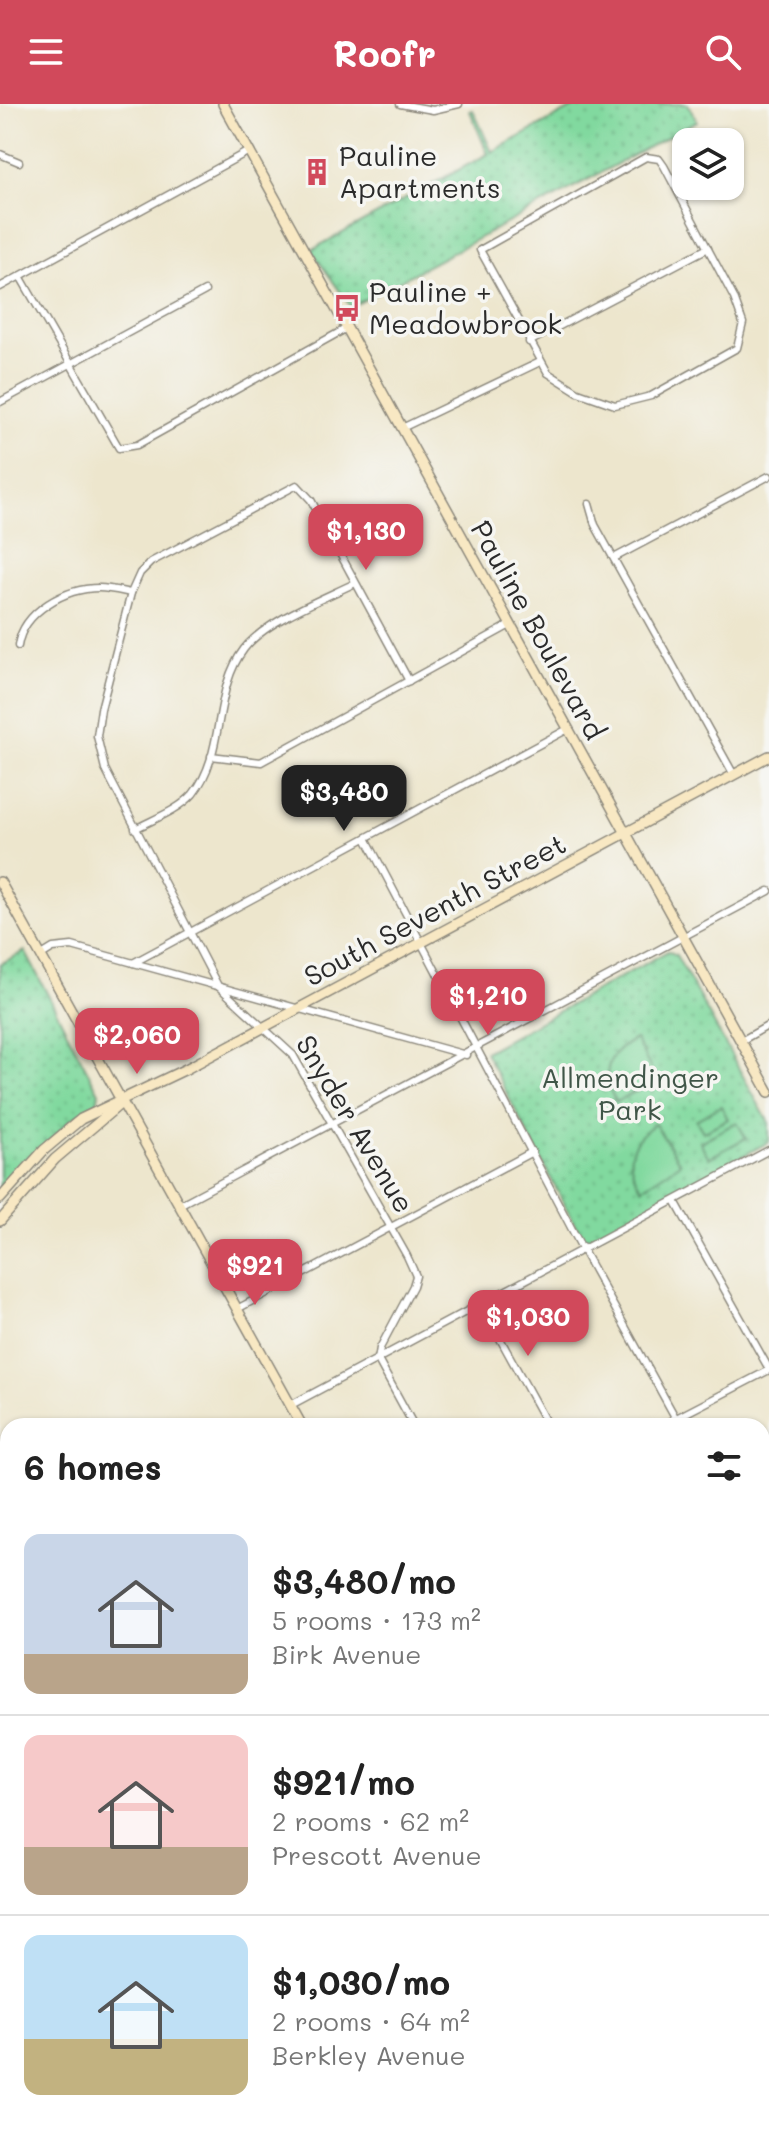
<!DOCTYPE html>
<html lang="en">
<head>
<meta charset="utf-8">
<style>
  body { margin:0; font-family:Mali,sans-serif; background:#f2f2f2; color:#222; height:100vh; display:flex; flex-direction:column; font-size:30px; white-space:nowrap }
  * { box-sizing:border-box; margin:0 }
  p { font-size:26px; color:#767676 }
  .icon { flex:none; width:44px; height:44px; fill:none; stroke:currentColor; stroke-width:2; stroke-linecap:round; stroke-linejoin:round }
  .map { position:relative; flex:1; overflow:hidden }
  .sheet { position:absolute; left:0px; top:1314px; width:770px; height:714px; display:flex; flex-direction:column; background:#fff; border-radius:24px 24px 0 0; box-shadow:0 2px 6px #0004 }
  .sheet>* { flex:none }
  .buttons { position:absolute; left:672px; top:24px; display:grid; gap:16px }
  .buttons a { display:grid; place-items:center; width:72px; height:72px; border-radius:16px; background:#fff; box-shadow:0 2px 6px #0004; font-size:40px }
  .price { position:absolute; translate:-50% -68px; padding:0 18px; border-radius:16px; background:#d1495b; color:#fff; font-size:26px; line-height:52px; filter:drop-shadow(0 2px 4px #0008) }
  .price::after { content:''; position:absolute; left:50%; top:48px; width:24px; height:18px; margin-left:-12px; background:inherit; clip-path:polygon(0 0,100% 0,50% 100%) }
  .price.on { background:#222; color:#fff }
  ul { padding:0; list-style:none }
  li { display:flex; align-items:center; gap:24px; height:200px; padding:0 24px }
  li+li { border-top:2px solid #e0e0e0 }
  li span { display:grid; place-items:center; flex:none; width:224px; height:160px; border-radius:16px; color:#555 }
  li>.icon { margin-inline-start:auto }
  span .icon { width:96px; height:96px; fill:#fffc; stroke-width:1 }
  li b { font-size:34px }
  h2 { display:flex; justify-content:space-between; align-items:center; height:96px; padding:0 24px; font-size:34px }
  header { display:flex; justify-content:space-between; align-items:center; height:104px; padding:0 24px; background:#d1495b; color:#fff; font-size:36px; font-weight:800 }
  .map>svg:first-child { display:block }
</style>
</head>
<body>
<header><svg class="icon" aria-label="menu" viewBox="0 0 24 24"><path d="M4 6h16M4 12h16M4 18h16"/></svg>Roofr<svg class="icon" aria-label="search" viewBox="0 0 24 24"><circle cx="10" cy="10" r="6"/><path d="M15 15l6 6"/></svg></header>
<div class="map">
<svg width="769" height="2027" viewBox="0 0 769 2027">
  <defs>
    <pattern id="grass-tufts" width="24" height="20" patternUnits="userSpaceOnUse" patternTransform="scale(2)"><rect width="24" height="20" fill="#81d99f"/><path d="M3 7l-1-3M5 7V3M7 7l1-3M15 17l-1-3M17 17v-4M19 17l1-3" fill="none" stroke="#70ba89"/></pattern>
    <pattern id="park-dots" width="8" height="8" patternUnits="userSpaceOnUse" patternTransform="scale(2)"><rect width="8" height="8" fill="#81d99f"/><path d="M2 2h.1M6 6h.1" fill="none" stroke="#70ba89" stroke-width="1.8" stroke-linecap="round"/></pattern>
  </defs>
  <rect width="100%" height="100%" fill="#f6f6f2"/>
  <filter id="ink" filterUnits="userSpaceOnUse"><feTurbulence type="fractalNoise" baseFrequency=".0125" numOctaves="2"/><feDisplacementMap in="SourceGraphic" scale="16" xChannelSelector="R" yChannelSelector="G"/><feConvolveMatrix kernelMatrix="1 2 1 2 8 2 1 2 1" color-interpolation-filters="sRGB"/></filter>
  <filter id="wash" filterUnits="userSpaceOnUse"><feTurbulence type="fractalNoise" baseFrequency=".006" numOctaves="4" result="noise"/><feDisplacementMap in="SourceGraphic" scale="32" xChannelSelector="R" yChannelSelector="G"/><feGaussianBlur stdDeviation="1.8" result="paint"/><feColorMatrix in="noise" values="0 0 0 0 0 0 0 0 0 0 0 0 0 0 0 0 0 1.4 0 .05"/><feComposite in="paint" operator="in"/></filter>
  <g filter="url(#wash)">
    <rect width="100%" height="100%" fill="#ede6cd"/>
    <!-- grass -->
    <path fill="url(#grass-tufts)" stroke="#568265" stroke-width="2" d="M8 1940V2020H634L637 2027H0V1944Z"/>
    <!-- park -->
    <g fill="url(#park-dots)" stroke="#568265" stroke-width="2">
      <path d="M580 0H688L697 17 351 203 311 146 488 50 470 7 473 6 492 48Z"/>
      <path d="M25 847 99 989 97 999 69 1017 0 1087V860Z"/>
      <path d="M668 847 676 851 769 1019V1038L588 1136 582 1134 485 948Z"/>
    </g>
    <!-- pitch -->
    <g fill="#81d99f" stroke="#568265" stroke-width="2">
      <path d="M635 935 657 976 616 998C600 970 606 950 635 935Z"/>
      <path d="M721 1002 728 1015 703 1028 696 1016Z"/>
      <path d="M737 1018 746 1034 709 1054 700 1038Z"/>
      <path d="M655 1020 680 1059 642 1084C623 1058 628 1038 655 1020Z"/>
      <path d="M769 1660V1724L762 1728V1664Z"/>
      <path d="M8 1812V1901L0 1905V1816Z"/>
    </g>
  </g>
  <g filter="url(#ink)">
    <g fill="none" stroke-linecap="round" stroke-linejoin="round">
      <!-- street casing -->
      <g stroke="#8c887c" stroke-width="9">
        <g id="street">
          <path d="M400 0 433 6 459 0"/>
          <path d="M0 50 19 58"/>
          <path d="M646 53 659 55 664 62 734 194 743 219 737 244 651 292 615 301 578 288 548 269 480 146Z"/>
          <path d="M20 172 119 344 137 341 347 224"/>
          <path d="M0 183 249 47"/>
          <path d="M529 238 708 144"/>
          <path d="M0 298 205 187"/>
          <path d="M402 324 540 258"/>
          <path d="M589 400 595 421 734 671"/>
          <path d="M614 454 769 372"/>
          <path d="M18 542C23 507 66 484 99 484 109 484 121 487 131 489"/>
          <path d="M409 577 311 396 297 381 151 458 140 469 131 489 101 605 97 632 105 665 218 882 293 951 407 1152 416 1172 413 1182 380 1244 378 1256 414 1322"/>
          <path d="M211 652 261 658 510 521"/>
          <path d="M135 725C154 715 179 706 193 690 226 649 212 587 244 545 265 517 323 495 355 479"/>
          <path d="M366 734 586 1152 680 1322"/>
          <path d="M40 852 53 844 72 842 466 951"/>
          <path d="M133 859 568 625"/>
          <path d="M741 937 769 921"/>
          <path d="M675 1097 769 1265"/>
          <path d="M179 1101 769 787"/>
          <path d="M481 1200 548 1322"/>
          <path d="M237 1205 532 1048"/>
          <path d="M291 1301 769 1046"/>
          <path d="M661 1322 769 1266"/>
          <path d="M762 1469 769 1482"/>
        </g>
      </g>
      <!-- secondary casing -->
      <g stroke="#8c887c" stroke-width="12">
        <g id="secondary">
          <path d="M223 0 769 988"/>
          <path d="M0 778 302 1322"/>
          <path d="M0 1095 44 1046 81 1015 186 965 769 652"/>
          <path d="M0 1117 55 1055 120 1000"/>
          <path d="M762 1527 769 1524"/>
          <path d="M0 1928 8 1924"/>
          <path d="M658 2020 660 2027"/>
        </g>
      </g>
      <!-- street -->
      <use href="#street" stroke="#fff" stroke-width="6"/>
      <!-- secondary -->
      <use href="#secondary" stroke="#f8e8c3" stroke-width="9"/>
    </g>
  </g>
  <!-- icons -->
  <defs>
    <g id="building-bare" transform="scale(2.16)"><path d="M-4-6H4V6H1V3H-1V6H-4ZM-2.5-4.3h1.7v1.8h-1.7ZM.8-4.3h1.7v1.8H.8ZM-2.5-1h1.7V.8h-1.7ZM.8-1h1.7V.8H.8Z" fill="#d1495b" stroke="#f6f6f2" stroke-width="2.5" paint-order="stroke"/></g>
    <g id="bus-bare" transform="scale(2.16)"><path d="M-5-6H5V4H4V6H2V4H-2V6H-4V4H-5ZM-3.5-4V0h7V-4ZM-3.5 1.2v1.5H-2V1.2ZM2 1.2v1.5H3.5V1.2Z" fill="#d1495b" stroke="#f6f6f2" stroke-width="2.5" paint-order="stroke"/></g>
  </defs>
  <g fill-rule="evenodd">
    <use href="#building-bare" x="317" y="68"/>
    <use href="#bus-bare" x="347" y="204"/>
  </g>
  <g text-anchor="middle" stroke-width="7" stroke-linejoin="round" paint-order="stroke">
    <!-- poi labels -->
    <g font-size="28" fill="#2b2b2b" stroke="#f6f6f2" text-anchor="start">
      <text x="339" y="62">Pauline<tspan x="339" dy="32">Apartments</tspan></text>
      <text x="369" y="198">Pauline +<tspan x="369" dy="32">Meadowbrook</tspan></text>
    </g>
    <!-- street labels -->
    <g font-size="28" fill="#2b2b2b" stroke="#f6f6f2">
      <text transform="translate(538 526) rotate(61)" y="10">Pauline Boulevard</text>
      <text transform="translate(435 806) rotate(-28)" y="10">South Seventh Street</text>
      <text transform="translate(355 1020) rotate(59)" y="10">Snyder Avenue</text>
    </g>
    <!-- park labels -->
    <g font-size="28" fill="#405648" stroke="#f6f6f2">
      <text x="630" y="984">Allmendinger<tspan x="630" dy="32">Park</tspan></text>
    </g>
  </g>
</svg>
<div class="buttons">
<a><svg class="icon" aria-label="layers" viewBox="0 0 24 24"><path d="M12 4l9 5-9 5-9-5zM3 14l9 5 9-5"/></svg></a>
</div>
<b class="price" style="left:366px;top:468px">$1,130</b>
<b class="price on" style="left:344px;top:729px">$3,480</b>
<b class="price" style="left:488px;top:933px">$1,210</b>
<b class="price" style="left:137px;top:972px">$2,060</b>
<b class="price" style="left:255px;top:1203px">$921</b>
<b class="price" style="left:528px;top:1254px">$1,030</b>
<section class="sheet">
<h2>6 homes<svg class="icon" aria-label="filters" viewBox="0 0 24 24"><path d="M4 7h16M4 17h16"/><circle cx="9" cy="7" r="2"/><circle cx="15" cy="17" r="2"/></svg></h2>
<ul>
<li><span style="background:linear-gradient(#c9d6e8 75%,#b9a48a 0)"><svg class="icon" aria-label="home" viewBox="0 0 24 24"><path d="M3 11l9-7 9 7M6 9v11h12V9"/></svg></span><div><b>$3,480/mo</b><p>5 rooms · 173 m²</p><p>Birk Avenue</p></div></li>
<li><span style="background:linear-gradient(#f6c9c9 70%,#b9a48a 0)"><svg class="icon" aria-label="home" viewBox="0 0 24 24"><path d="M3 11l9-7 9 7M6 9v11h12V9"/></svg></span><div><b>$921/mo</b><p>2 rooms · 62 m²</p><p>Prescott Avenue</p></div></li>
<li><span style="background:linear-gradient(#bfe0f5 65%,#c2b280 0)"><svg class="icon" aria-label="home" viewBox="0 0 24 24"><path d="M3 11l9-7 9 7M6 9v11h12V9"/></svg></span><div><b>$1,030/mo</b><p>2 rooms · 64 m²</p><p>Berkley Avenue</p></div></li>
</ul>
</section>
</div>
</body>
</html>
